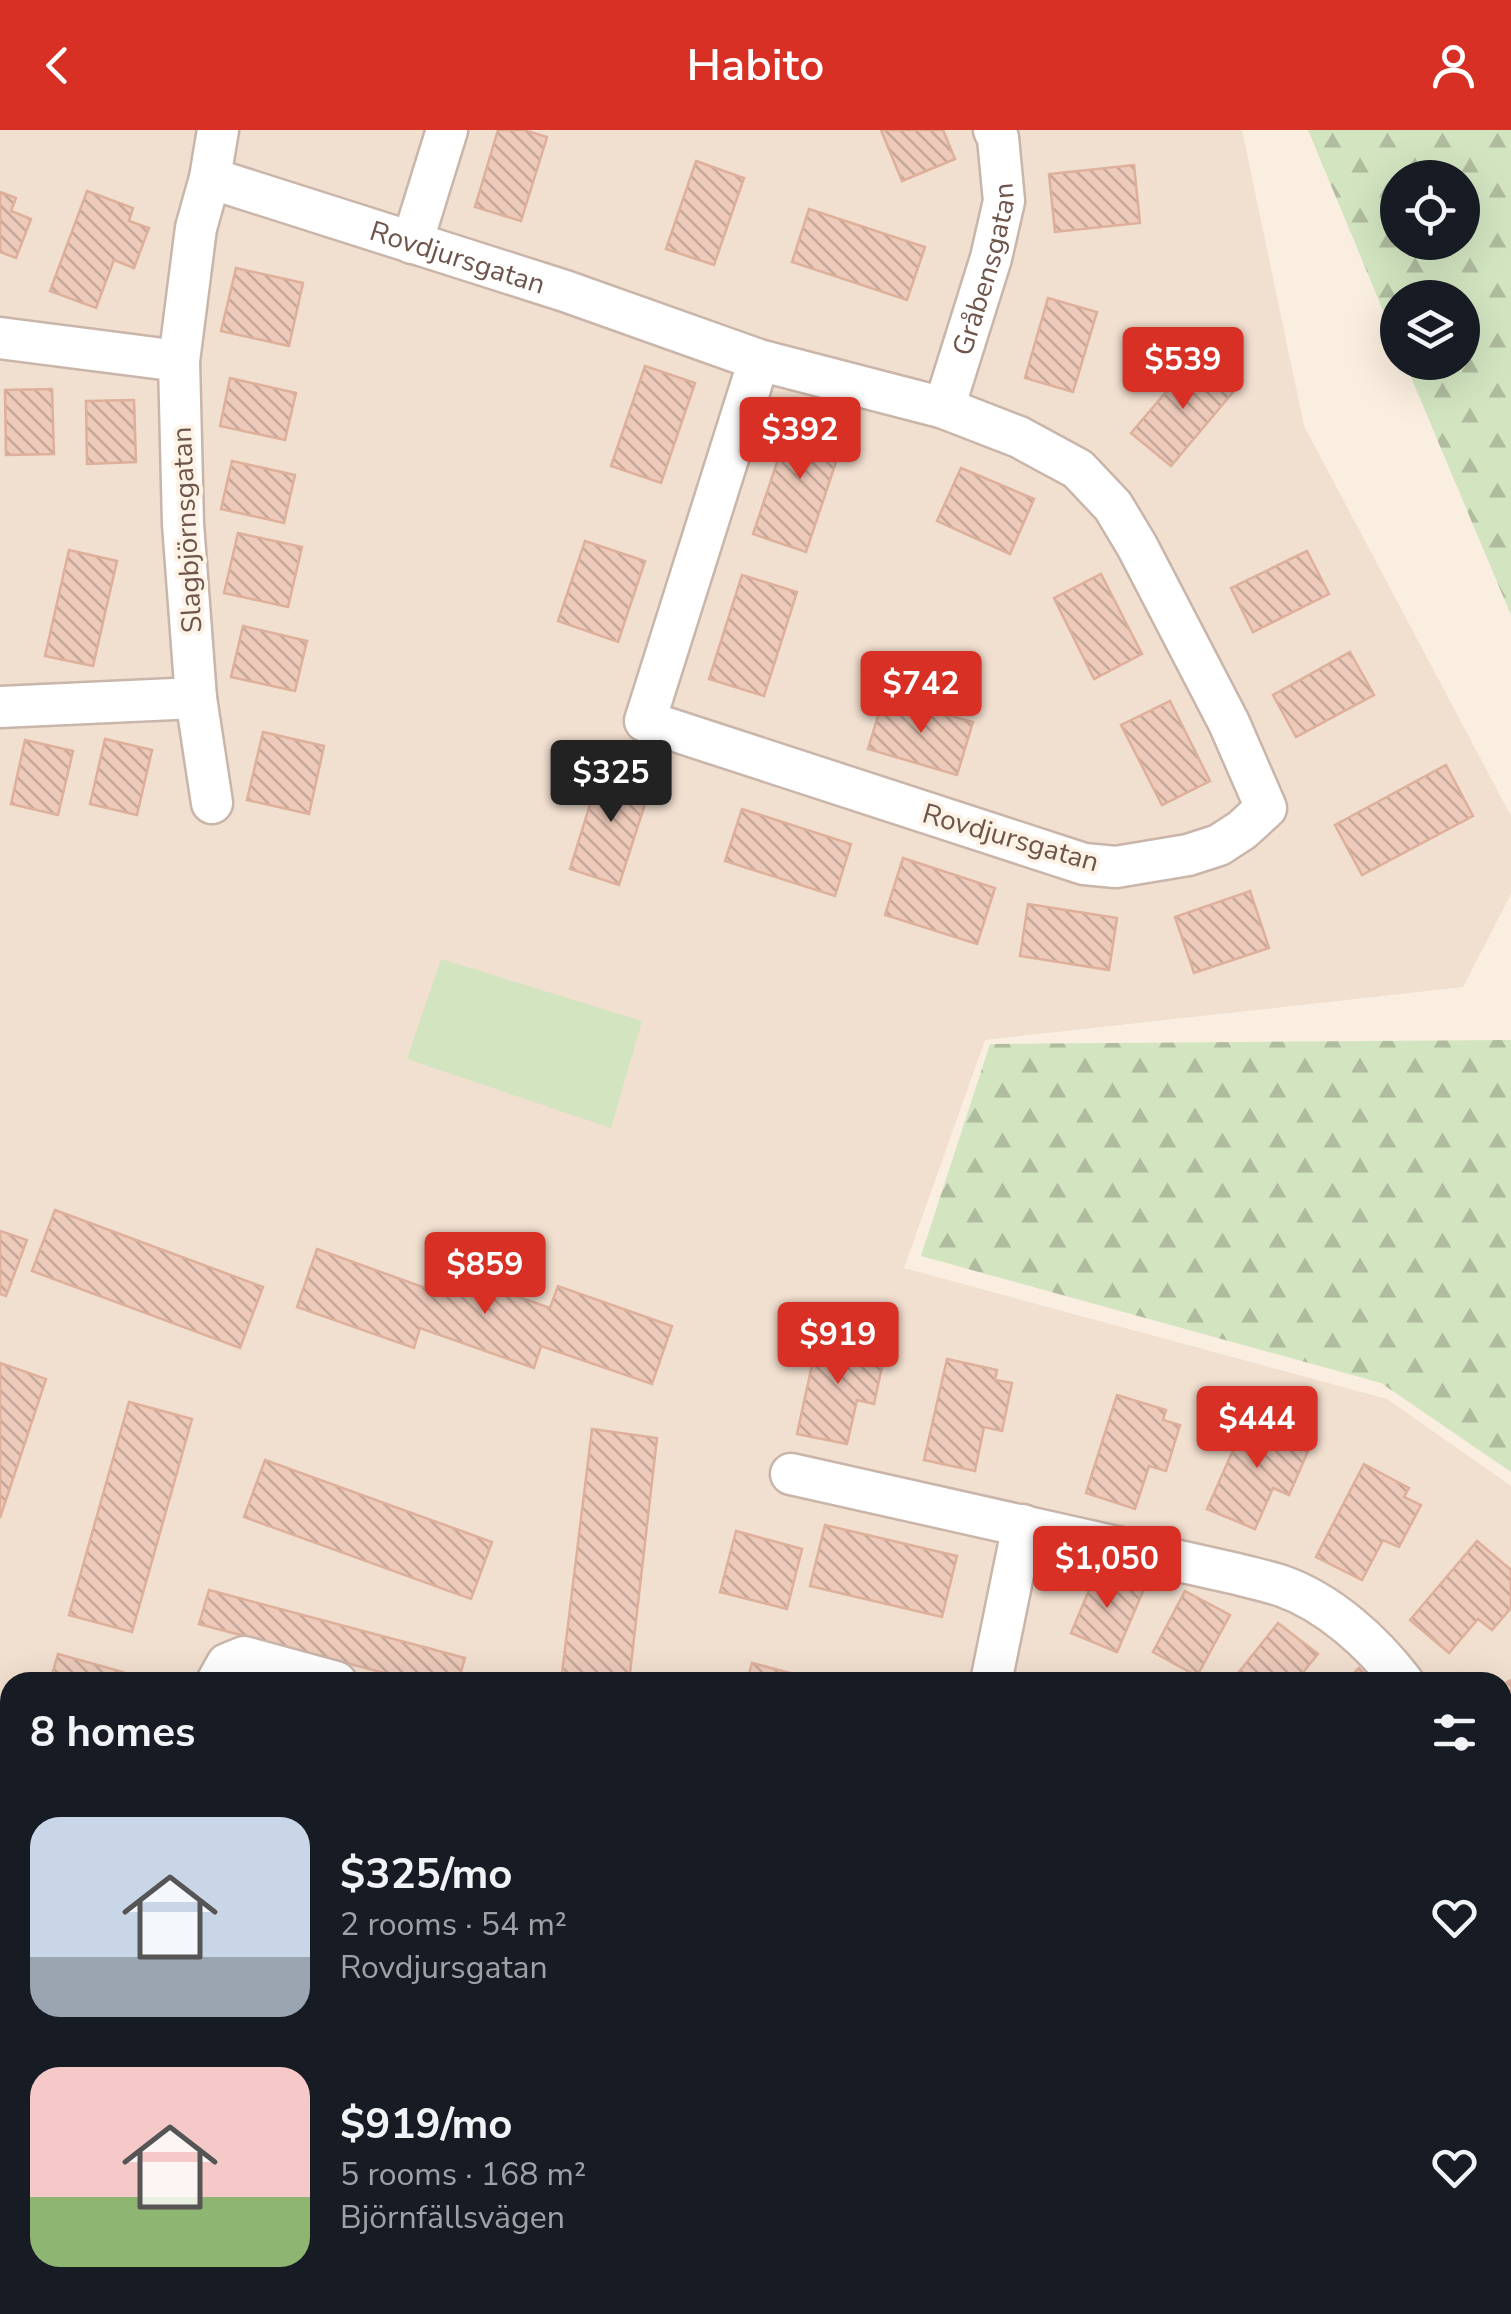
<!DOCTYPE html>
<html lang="en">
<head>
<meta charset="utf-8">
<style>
  body { margin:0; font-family:"Nunito Sans",sans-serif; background:#20242c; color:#f1f3f6; height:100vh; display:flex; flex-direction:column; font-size:38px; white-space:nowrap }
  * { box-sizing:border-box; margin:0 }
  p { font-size:32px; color:#9ea1a6 }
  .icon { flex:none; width:55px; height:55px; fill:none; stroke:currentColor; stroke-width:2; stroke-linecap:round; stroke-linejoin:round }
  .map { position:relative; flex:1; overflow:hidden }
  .sheet { position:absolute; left:0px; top:1542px; width:1512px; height:642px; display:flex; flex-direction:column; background:#171b24; border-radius:30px 30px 0 0; box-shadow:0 10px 40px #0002 }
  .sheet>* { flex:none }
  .fabs { position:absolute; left:1380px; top:30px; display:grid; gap:20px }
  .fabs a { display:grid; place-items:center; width:100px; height:100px; border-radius:50%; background:#171b24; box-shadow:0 10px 40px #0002; font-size:50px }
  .price { position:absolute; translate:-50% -85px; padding:0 22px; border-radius:10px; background:#d93025; color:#fff; font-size:32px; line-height:65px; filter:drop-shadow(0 2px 5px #0008) }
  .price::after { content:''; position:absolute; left:50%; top:60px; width:30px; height:22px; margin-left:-15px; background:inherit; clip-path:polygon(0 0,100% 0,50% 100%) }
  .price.active { background:#222; color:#fff }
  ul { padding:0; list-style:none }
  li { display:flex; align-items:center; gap:30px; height:250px; padding:0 30px }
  li span { display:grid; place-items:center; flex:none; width:280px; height:200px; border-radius:30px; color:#555 }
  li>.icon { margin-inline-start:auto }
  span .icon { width:120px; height:120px; fill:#fffc; stroke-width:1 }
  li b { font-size:42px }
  h2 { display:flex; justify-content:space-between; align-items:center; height:120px; padding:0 30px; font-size:42px }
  header { display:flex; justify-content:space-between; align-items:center; height:130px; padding:0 30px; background:#d93025; color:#fff; font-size:45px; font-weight:600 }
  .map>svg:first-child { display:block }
</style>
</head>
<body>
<header><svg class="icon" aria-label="back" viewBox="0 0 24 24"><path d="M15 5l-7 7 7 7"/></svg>Habito<svg class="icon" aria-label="person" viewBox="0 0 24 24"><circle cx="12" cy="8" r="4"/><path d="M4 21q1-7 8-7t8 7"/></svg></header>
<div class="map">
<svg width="1511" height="2184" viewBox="0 0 1511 2184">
  <defs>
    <pattern id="forest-firs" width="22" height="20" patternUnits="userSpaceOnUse" patternTransform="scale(2.5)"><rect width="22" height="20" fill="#d2e5c0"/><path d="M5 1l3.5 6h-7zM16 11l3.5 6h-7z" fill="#afbc9e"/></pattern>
    <pattern id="building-back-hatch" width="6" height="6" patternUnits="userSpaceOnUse" patternTransform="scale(2.5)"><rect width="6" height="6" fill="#edcaba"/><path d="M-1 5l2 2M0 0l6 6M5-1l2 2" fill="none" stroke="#c4a799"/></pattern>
  </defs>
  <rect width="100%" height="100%" fill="#faeee0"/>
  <!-- residential -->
  <path fill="#f1dfcf" d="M0 0H1242L1304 296 1511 686V764L1463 857 985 910 904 1138 1387 1269 1511 1356V2106L1503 2112 1502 1552H10V2175H1413L1400 2184H0Z"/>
  <!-- forest -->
  <g fill="url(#forest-firs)" fill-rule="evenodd">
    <path d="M1308 0H1511V485L1405 233 1462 232V168H1398L1397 214ZM1398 48H1462V112H1398Z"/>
    <path d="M1511 910V1342L1381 1253 921 1126 990 914Z"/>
    <path d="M1511 2106V2184H1400L1413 2175H1502L1503 2112Z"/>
  </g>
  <!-- pitch -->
  <path fill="#d2e5c0" d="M441 829 642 891 611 998 407 929Z"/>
  <!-- building -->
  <g fill="url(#building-back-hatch)" stroke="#deb09c" stroke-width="2.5">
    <path d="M498 0H524L547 7 521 91 475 77Z"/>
    <path d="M881 0H943L955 29 902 51Z"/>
    <path d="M696 31 744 48 714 135 666 119Z"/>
    <path d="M1134 35 1140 93 1055 102 1049 44Z"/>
    <path d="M87 61 133 78 129 91 149 98 134 138 114 130 96 178 50 161Z"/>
    <path d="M0 62 16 68 11 81 31 89 16 128 0 122Z"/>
    <path d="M809 79 925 117 907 170 792 132Z"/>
    <path d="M236 138 303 153 289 216 221 201Z"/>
    <path d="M1048 168 1097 182 1073 262 1025 248Z"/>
    <path d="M1195 228 1234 261 1171 336 1131 303Z"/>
    <path d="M645 236 695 253 661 353 611 336Z"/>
    <path d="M230 248 296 263 285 310 220 296Z"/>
    <path d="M52 259 54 324 6 325 5 260Z"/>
    <path d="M134 270 136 332 87 334 86 271Z"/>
    <path d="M794 282 847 299 806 422 753 404Z"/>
    <path d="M232 331 295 345 284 393 221 379Z"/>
    <path d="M961 338 1034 369 1010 424 937 391Z"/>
    <path d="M238 403 302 417 288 477 224 463Z"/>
    <path d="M585 411 645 431 618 512 558 491Z"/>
    <path d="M69 420 117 431 93 536 45 526Z"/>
    <path d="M1307 421 1329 464 1253 502 1231 458Z"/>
    <path d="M1101 444 1142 524 1094 549 1054 468Z"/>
    <path d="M742 445 797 462 764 566 709 549Z"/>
    <path d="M243 496 307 511 295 561 231 547Z"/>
    <path d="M1350 522 1374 565 1296 607 1273 565Z"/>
    <path d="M884 566 973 592 957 645 868 619Z"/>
    <path d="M1170 571 1210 651 1162 675 1121 595Z"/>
    <path d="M263 602 324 616 309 684 247 670Z"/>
    <path d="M105 609 152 620 137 685 90 674Z"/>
    <path d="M25 610 73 621 58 685 11 674Z"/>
    <path d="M1446 635 1473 686 1362 745 1335 695Z"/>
    <path d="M602 636 652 652 619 755 570 739Z"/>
    <path d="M742 679 851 714 835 766 725 731Z"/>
    <path d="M903 728 995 758 977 814 885 785Z"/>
    <path d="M1250 761 1269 818 1194 843 1175 787Z"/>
    <path d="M1028 774 1117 788 1109 840 1020 826Z"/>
    <path d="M55 1080 263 1157 240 1218 32 1141Z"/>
    <path d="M0 1101 27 1110 6 1166 0 1164Z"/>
    <path d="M317 1119 428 1159 436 1138 550 1178 558 1156 672 1196 652 1254 541 1216 534 1238 420 1198 414 1218 297 1177Z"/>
    <path d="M819 1203 869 1213 867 1223 884 1227 874 1274 857 1270 847 1314 797 1304Z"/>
    <path d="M947 1229 997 1240 995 1250 1012 1253 1002 1301 984 1297 975 1341 924 1330Z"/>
    <path d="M0 1233 46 1249 0 1388Z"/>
    <path d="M1117 1265 1166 1280 1163 1290 1180 1295 1166 1341 1149 1336 1135 1379 1086 1363Z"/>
    <path d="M129 1272 192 1289 132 1502 69 1485Z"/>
    <path d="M1249 1284 1295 1304 1291 1313 1308 1321 1289 1365 1273 1358 1255 1399 1207 1379Z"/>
    <path d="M592 1299 657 1308 629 1552H561Z"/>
    <path d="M265 1330 492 1412 471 1469 244 1387Z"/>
    <path d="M1364 1334 1409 1358 1404 1367 1421 1375 1399 1417 1383 1410 1362 1450 1316 1427Z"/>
    <path d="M825 1395 957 1426 942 1487 810 1456Z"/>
    <path d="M736 1401 802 1419 787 1479 720 1462Z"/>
    <path d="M1477 1411 1511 1440V1478L1492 1500 1478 1489 1449 1523 1410 1490Z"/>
    <path d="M1098 1439 1144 1459 1117 1522 1071 1503Z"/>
    <path d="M209 1460 465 1528 458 1552H418L199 1494Z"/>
    <path d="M1185 1461 1230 1485 1197 1546 1153 1522Z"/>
    <path d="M1278 1493 1318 1524 1295 1552H1242L1235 1547Z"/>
    <path d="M58 1524 123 1542 120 1552H50Z"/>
    <path d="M752 1533 802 1546 800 1552H747Z"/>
    <path d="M1359 1538 1373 1552H1345Z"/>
    <path d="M1511 1550V1609L1502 1614V1555Z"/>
    <path d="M1511 1681V1735H1509L1502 1717V1683Z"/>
    <path d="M10 1695V1741L0 1738Z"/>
    <path d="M0 1876 10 1879V1946L0 1943Z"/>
    <path d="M40 2175H66L99 2184H38Z"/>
  </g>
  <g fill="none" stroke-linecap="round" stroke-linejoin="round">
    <!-- minor casing -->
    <g stroke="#c9b5a9" stroke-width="45">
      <g id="minor">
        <path id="s1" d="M210 48 565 161 759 230 944 278 1019 307 1078 339 1113 376 1137 416 1229 593 1266 678 1242 700 1219 715 1188 725 1116 737 1084 734 645 591 759 230"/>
        <path d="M412 113 447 0"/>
        <path d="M0 208 179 231"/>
        <path id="s2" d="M944 278 991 128 1004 71 998 8 994 0"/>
        <path d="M196 568 212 673"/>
        <path d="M0 577 196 568 183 394 179 231 196 98 210 48 218 0"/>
        <path d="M791 1344 1237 1444C1252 1448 1267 1451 1282 1456 1330 1473 1373 1513 1403 1552"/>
        <path d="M217 1552 227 1534 244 1527 336 1552"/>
        <path d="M991 1552 1023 1395"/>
        <path d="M1502 1939 1511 1955"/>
        <path d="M1502 2092 1511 2087"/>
        <path d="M0 2094 10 2053"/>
        <path d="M489 2175 521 2184"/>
        <path d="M848 2184 850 2175"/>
        <path d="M1340 2184 1358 2175"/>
      </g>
    </g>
    <!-- minor -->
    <use href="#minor" stroke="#fff" stroke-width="40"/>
  </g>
  <g text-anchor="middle" stroke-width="8" stroke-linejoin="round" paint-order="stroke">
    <!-- street labels -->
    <g font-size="28" fill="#6e544a" stroke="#fdf2e6">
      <text dy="10" stroke="none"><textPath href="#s1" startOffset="260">Rovdjursgatan</textPath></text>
      <text dy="10" stroke="none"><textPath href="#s2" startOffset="145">Gråbensgatan</textPath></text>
      <text transform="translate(186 400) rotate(-93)" y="10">Slagbjörnsgatan</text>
      <text transform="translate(1011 707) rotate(16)" y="10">Rovdjursgatan</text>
    </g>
  </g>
</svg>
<div class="fabs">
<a><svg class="icon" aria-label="locate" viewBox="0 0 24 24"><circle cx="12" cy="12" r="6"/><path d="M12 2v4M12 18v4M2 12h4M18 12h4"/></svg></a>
<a><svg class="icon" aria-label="layers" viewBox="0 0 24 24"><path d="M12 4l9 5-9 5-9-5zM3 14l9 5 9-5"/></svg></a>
</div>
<b class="price" style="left:1183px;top:282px">$539</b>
<b class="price" style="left:800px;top:352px">$392</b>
<b class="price" style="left:921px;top:606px">$742</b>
<b class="price active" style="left:611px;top:695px">$325</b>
<b class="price" style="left:485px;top:1187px">$859</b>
<b class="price" style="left:838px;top:1257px">$919</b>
<b class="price" style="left:1257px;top:1341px">$444</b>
<b class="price" style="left:1107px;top:1481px">$1,050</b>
<section class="sheet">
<h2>8 homes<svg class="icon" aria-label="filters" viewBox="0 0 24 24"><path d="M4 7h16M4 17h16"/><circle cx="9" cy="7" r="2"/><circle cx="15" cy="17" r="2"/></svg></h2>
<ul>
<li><span style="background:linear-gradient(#c9d6e8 70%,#9aa5b1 0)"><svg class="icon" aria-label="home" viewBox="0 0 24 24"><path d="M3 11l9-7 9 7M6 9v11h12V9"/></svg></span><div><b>$325/mo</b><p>2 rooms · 54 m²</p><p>Rovdjursgatan</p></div><svg class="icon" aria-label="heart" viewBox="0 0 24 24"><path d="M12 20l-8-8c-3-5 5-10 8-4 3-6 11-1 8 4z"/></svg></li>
<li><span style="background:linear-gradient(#f6c9c9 65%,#8fb573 0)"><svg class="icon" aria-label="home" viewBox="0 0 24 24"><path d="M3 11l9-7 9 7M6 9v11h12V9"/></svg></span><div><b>$919/mo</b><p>5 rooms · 168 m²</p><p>Björnfällsvägen</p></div><svg class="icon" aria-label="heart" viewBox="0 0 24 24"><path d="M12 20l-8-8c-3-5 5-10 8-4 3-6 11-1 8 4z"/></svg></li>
</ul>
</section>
</div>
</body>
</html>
